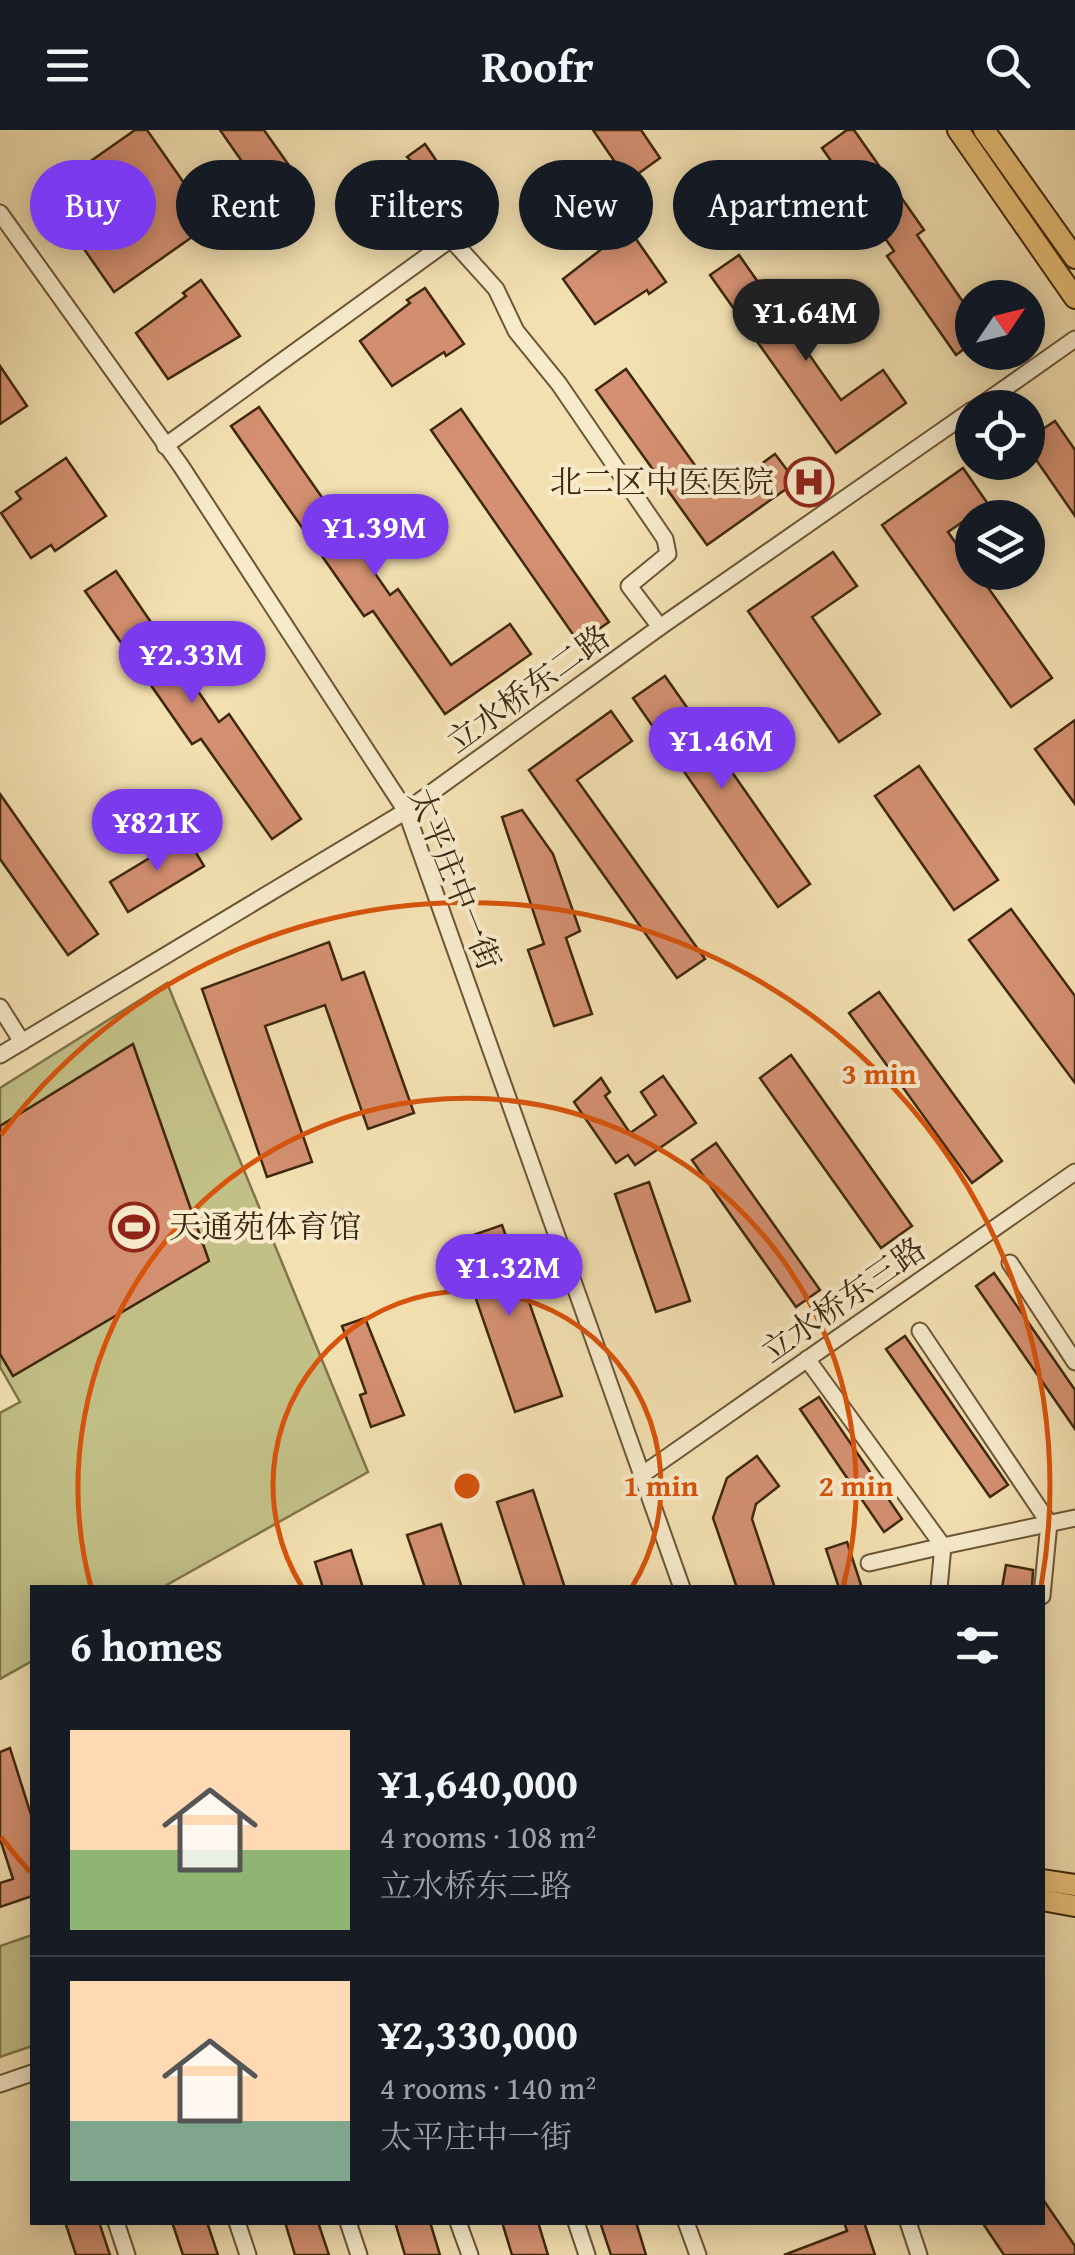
<!DOCTYPE html>
<html lang="en">
<head>
<meta charset="utf-8">
<style>
  body { margin:0; font-family:"Gentium Book Plus","Noto Serif SC",serif; background:#242831; color:#f1f3f6; height:100vh; display:flex; flex-direction:column; font-size:38px; white-space:nowrap }
  * { box-sizing:border-box; margin:0 }
  p { font-size:32px; color:#9ea1a6 }
  .icon { flex:none; width:55px; height:55px; fill:none; stroke:currentColor; stroke-width:2; stroke-linecap:round; stroke-linejoin:round }
  .map { position:relative; flex:1; overflow:hidden }
  .sheet { position:absolute; left:30px; top:1455px; width:1015px; height:640px; display:flex; flex-direction:column; background:#171b24; border-radius:0px; box-shadow:0 5px 25px #0003 }
  .sheet>* { flex:none }
  .top-card { position:absolute; left:30px; top:30px; width:1015px; height:90px; display:flex; gap:20px }
  .needle { width:65px; rotate:55deg }
  .buttons { position:absolute; left:955px; top:150px; display:grid; gap:20px }
  .buttons a { display:grid; place-items:center; width:90px; height:90px; border-radius:50%; background:#171b24; box-shadow:0 5px 25px #0003; font-size:50px }
  .price { position:absolute; translate:-50% -85px; padding:0 22px; border-radius:35px; background:#7c3aed; color:#fff; font-size:32px; line-height:65px; filter:drop-shadow(0 2px 5px #0008) }
  .price::after { content:''; position:absolute; left:50%; top:60px; width:30px; height:22px; margin-left:-15px; background:inherit; clip-path:polygon(0 0,100% 0,50% 100%) }
  .price.on { background:#222; color:#fff }
  ul { padding:0; list-style:none }
  li { display:flex; align-items:center; gap:30px; height:250px; padding:0 40px }
  li+li { border-top:2px solid #363941 }
  li span { display:grid; place-items:center; flex:none; width:280px; height:200px; border-radius:0px; color:#555 }
  li>.icon { margin-inline-start:auto }
  span .icon { width:120px; height:120px; fill:#fffc; stroke-width:1 }
  li b { font-size:42px }
  h2 { display:flex; justify-content:space-between; align-items:center; height:120px; padding:0 40px; font-size:42px }
  .pill { padding:0 35px; border-radius:45px; background:#171b24; box-shadow:0 5px 25px #0003; font-size:35px; line-height:90px }
  .pill.on { background:#7c3aed; color:#fff }
  header { display:flex; justify-content:space-between; align-items:center; height:130px; padding:0 40px; background:#171b24; font-size:45px; font-weight:700 }
  .map>svg:first-child { display:block }
</style>
</head>
<body>
<header><svg class="icon" aria-label="menu" viewBox="0 0 24 24"><path d="M4 6h16M4 12h16M4 18h16"/></svg>Roofr<svg class="icon" aria-label="search" viewBox="0 0 24 24"><circle cx="10" cy="10" r="6"/><path d="M15 15l6 6"/></svg></header>
<div class="map">
<svg width="1075" height="2125" viewBox="0 0 1075 2125">
  <rect width="100%" height="100%" fill="#f3e0b1"/>
  <filter id="stains"><feTurbulence type="fractalNoise" baseFrequency=".002" numOctaves="4"/><feColorMatrix values="0 0 0 0 .2 0 0 0 0 .09 0 0 0 0 .02 0 0 0 .5 -.17"/></filter>
  <radialGradient id="worn" r=".72"><stop offset=".6" stop-color="#630" stop-opacity="0"/><stop offset="1" stop-color="#630" stop-opacity=".3"/></radialGradient>
  <!-- green -->
  <g fill="#c2c087" stroke="#80744a" stroke-width="2.5">
    <path d="M167 853 368 1342 163 1457 32 1458V1531L0 1549V1283L20 1272 0 1237V958Z"/>
    <path d="M32 1805V1916L0 1927V1816Z"/>
  </g>
  <!-- building -->
  <g fill="#d49071" stroke="#3e280d" stroke-width="2.5">
    <path d="M135 0H147L212 93 114 162 45 63Z"/>
    <path d="M220 0H264L312 68 282 89Z"/>
    <path d="M593 0H641L660 28 628 51Z"/>
    <path d="M847 0H854L924 100 917 105 972 185V213L956 225 887 126 894 121 822 18Z"/>
    <path d="M425 14 464 71 446 83 444 79 392 113 360 67 410 30 407 27Z"/>
    <path d="M627 96 666 152 649 164 647 160 595 194 563 149 612 111 610 108Z"/>
    <path d="M739 125 841 270 883 240 906 273 836 323 710 145Z"/>
    <path d="M201 150 240 206 168 249 136 203 186 166 183 163Z"/>
    <path d="M425 158 464 214 446 226 444 222 392 256 360 211 410 173 407 170Z"/>
    <path d="M0 236 27 276 0 294Z"/>
    <path d="M626 239 717 366 775 324 796 352 707 415 596 260Z"/>
    <path d="M259 277 390 465 398 459 451 535 510 494 531 524 445 584 373 481 364 486 231 296Z"/>
    <path d="M461 279 609 492 579 513 431 300Z"/>
    <path d="M1055 291 1075 320V386L1028 318V309Z"/>
    <path d="M66 328 106 386 55 421 51 415 31 428 1 383 21 369 16 362Z"/>
    <path d="M963 338 988 374 948 402 972 436V442H977L1052 548 1011 577 882 395Z"/>
    <path d="M833 422 857 456 812 487 880 584 839 612 748 481Z"/>
    <path d="M116 441 219 592 229 584 301 689 272 709 201 609 192 614 85 461Z"/>
    <path d="M665 546 810 754 778 777 633 568Z"/>
    <path d="M611 581 632 611 577 650 705 829 677 848 529 640Z"/>
    <path d="M1075 590V674L1035 619Z"/>
    <path d="M919 636 998 750 954 780 875 666Z"/>
    <path d="M0 664 98 804 68 825 0 729Z"/>
    <path d="M522 680 553 724 580 801 566 808 592 884 554 896 528 820 544 814 502 687Z"/>
    <path d="M186 706 204 736 128 782 110 752Z"/>
    <path d="M1011 779 1075 866V953L969 810Z"/>
    <path d="M329 812 342 850 364 842 414 983 368 999 325 875 265 896 312 1032 267 1047 202 859Z"/>
    <path d="M879 862 1002 1031 972 1053 849 883Z"/>
    <path d="M133 914 209 1131 13 1246 0 1224V996Z"/>
    <path d="M791 925 912 1096 881 1118 760 948Z"/>
    <path d="M663 946 696 993 635 1035 628 1025 616 1033 574 972 601 948 610 962 605 966 630 1003 656 985 641 962Z"/>
    <path d="M716 1013 820 1160 796 1177 692 1030Z"/>
    <path d="M649 1052 690 1171 656 1182 615 1064Z"/>
    <path d="M502 1095 562 1266 515 1282 456 1111Z"/>
    <path d="M994 1143 1075 1260V1299L976 1156Z"/>
    <path d="M365 1188 404 1285 371 1297 360 1265 366 1263 342 1196Z"/>
    <path d="M905 1206 1008 1355 990 1367 886 1219Z"/>
    <path d="M819 1267 902 1389 884 1402 800 1279Z"/>
    <path d="M757 1326 779 1356 756 1374 752 1389 775 1458H737L713 1388 727 1348Z"/>
    <path d="M533 1360 565 1458H525L497 1372Z"/>
    <path d="M441 1394 462 1458H425L407 1405Z"/>
    <path d="M847 1412 862 1458H839L826 1419Z"/>
    <path d="M351 1420 363 1458H323L315 1432Z"/>
    <path d="M1006 1435 1033 1440 1032 1458H1002Z"/>
    <path d="M10 1618 32 1688V1766L0 1777V1753L13 1749 0 1709V1622Z"/>
    <path d="M1042 2068 1075 2116V2125H1004L982 2092H1042Z"/>
    <path d="M65 2092H99L110 2125H76Z"/>
    <path d="M172 2092H207L218 2125H183Z"/>
    <path d="M285 2092H318L329 2125H295Z"/>
    <path d="M395 2092H430L440 2125H405Z"/>
    <path d="M502 2092H538L548 2125H512Z"/>
    <path d="M600 2092H636L646 2125H611Z"/>
    <path d="M844 2092H864L875 2125H784L847 2101Z"/>
  </g>
  <g fill="none" stroke-linecap="round" stroke-linejoin="round">
    <!-- minor casing -->
    <g stroke="#6b5636" stroke-width="19">
      <g id="minor">
        <path d="M0 83 181 336 406 681 682 1458"/>
        <path d="M977 278 1075 209"/>
        <path d="M165 316 451 109 496 159 516 201 559 254 665 409 668 424 629 456 660 497"/>
        <path d="M0 877 22 912"/>
        <path d="M0 925 406 681 660 497 972 280"/>
        <path d="M1010 1133 1075 1232"/>
        <path d="M920 1201 1049 1393 1042 1466"/>
        <path d="M807 1229 943 1416 1075 1388"/>
        <path d="M643 1344 1075 1042"/>
        <path d="M869 1433 943 1416 939 1458"/>
        <path d="M0 1954 32 1943"/>
        <path d="M116 2092 127 2125"/>
        <path d="M237 2092 248 2125"/>
        <path d="M348 2092 359 2125"/>
        <path d="M458 2092 470 2125"/>
        <path d="M576 2092 587 2125"/>
        <path d="M686 2092 698 2125"/>
        <path d="M908 2092 919 2125"/>
      </g>
    </g>
    <!-- major casing -->
    <g stroke="#3e280d" stroke-width="24">
      <g id="major">
        <path d="M958 0 1075 168"/>
        <path d="M984 0 1075 128"/>
        <path d="M1042 1750 1075 1755"/>
        <path d="M1042 1770 1075 1776"/>
      </g>
    </g>
    <!-- minor -->
    <use href="#minor" stroke="#f7ebcc" stroke-width="15"/>
    <!-- major -->
    <use href="#major" stroke="#eac078" stroke-width="20"/>
  </g>
  <!-- distance rings -->
  <g fill="none" stroke="#d7540c" stroke-width="5">
    <path d="M302 1457A194 194 0 1 1 632 1457"/>
    <path d="M91 1457A389 389 0 1 1 843 1457"/>
    <path d="M30 1742A583 583 0 0 1 1 1707M1 1005A583 583 0 0 1 1041 1457"/>
  </g>
  <!-- icons -->
  <defs>
    <g id="hospital-ring" transform="scale(2.5)"><circle r="9.5" fill="#f7ebcc" stroke="#8f2418" stroke-width="1.5"/><path d="M-5-5h3v3.5h4V-5h3V5h-3V1.5h-4V5h-3Z" fill="#8f2418"/></g>
    <g id="stadium-ring" transform="scale(2.5)"><circle r="9.5" fill="#f7ebcc" stroke="#8f2418" stroke-width="1.5"/><path d="M0-5a6.5 5 0 1 0 0 10a6.5 5 0 1 0 0-10ZM-3.5-1.8h7v3.6h-7Z" fill="#8f2418"/></g>
  </defs>
  <g fill-rule="evenodd">
    <use href="#hospital-ring" x="809" y="352"/>
    <use href="#stadium-ring" x="134" y="1097"/>
  </g>
  <g text-anchor="middle" stroke-width="8" stroke-linejoin="round" paint-order="stroke">
    <!-- poi labels -->
    <g font-size="32" fill="#3e280d" stroke="#f7ebcc" text-anchor="end">
      <text x="774" y="363">北二区中医医院</text>
      <text x="169" y="1108" text-anchor="start">天通苑体育馆</text>
    </g>
    <!-- street labels -->
    <g font-size="32" fill="#3e280d" stroke="#f7ebcc">
      <text transform="translate(528 559) rotate(-36)" y="11">立水桥东二路</text>
      <text transform="translate(455 749) rotate(68)" y="11">太平庄中一街</text>
      <text transform="translate(843 1170) rotate(-35)" y="11">立水桥东三路</text>
    </g>
  </g>
  <circle cx="467" cy="1356" r="15" fill="#d7540c" stroke="#f7ebcc" stroke-width="5"/>
  <g font-size="30" text-anchor="middle" font-weight="bold" fill="#d7540c" stroke="#f7ebcc" stroke-width="8" stroke-linejoin="round" paint-order="stroke">
    <text x="879" y="954">3 min</text>
    <text x="661" y="1366">1 min</text>
    <text x="856" y="1366">2 min</text>
  </g>
  <rect width="100%" height="100%" filter="url(#stains)"/>
  <rect width="100%" height="100%" fill="url(#worn)"/>
</svg>
<div class="buttons">
<a><svg class="needle" viewBox="-14 -14 28 28"><path d="M0-13l5 13h-10z" fill="#e53935"/><path d="M0 13l5-13h-10z" fill="#9ea1a6"/></svg></a>
<a><svg class="icon" aria-label="locate" viewBox="0 0 24 24"><circle cx="12" cy="12" r="6"/><path d="M12 2v4M12 18v4M2 12h4M18 12h4"/></svg></a>
<a><svg class="icon" aria-label="layers" viewBox="0 0 24 24"><path d="M12 4l9 5-9 5-9-5zM3 14l9 5 9-5"/></svg></a>
</div>
<b class="price on" style="left:806px;top:234px">¥1.64M</b>
<b class="price" style="left:375px;top:449px">¥1.39M</b>
<b class="price" style="left:192px;top:576px">¥2.33M</b>
<b class="price" style="left:722px;top:662px">¥1.46M</b>
<b class="price" style="left:157px;top:744px">¥821K</b>
<b class="price" style="left:509px;top:1189px">¥1.32M</b>
<div class="top-card">
<a class="pill on">Buy</a>
<a class="pill">Rent</a>
<a class="pill">Filters</a>
<a class="pill">New</a>
<a class="pill">Apartment</a>
</div>
<section class="sheet">
<h2>6 homes<svg class="icon" aria-label="filters" viewBox="0 0 24 24"><path d="M4 7h16M4 17h16"/><circle cx="9" cy="7" r="2"/><circle cx="15" cy="17" r="2"/></svg></h2>
<ul>
<li><span style="background:linear-gradient(#ffd9b3 60%,#8fb573 0)"><svg class="icon" aria-label="home" viewBox="0 0 24 24"><path d="M3 11l9-7 9 7M6 9v11h12V9"/></svg></span><div><b>¥1,640,000</b><p>4 rooms · 108 m²</p><p>立水桥东二路</p></div></li>
<li><span style="background:linear-gradient(#ffd9b3 70%,#7fa58c 0)"><svg class="icon" aria-label="home" viewBox="0 0 24 24"><path d="M3 11l9-7 9 7M6 9v11h12V9"/></svg></span><div><b>¥2,330,000</b><p>4 rooms · 140 m²</p><p>太平庄中一街</p></div></li>
</ul>
</section>
</div>
</body>
</html>
